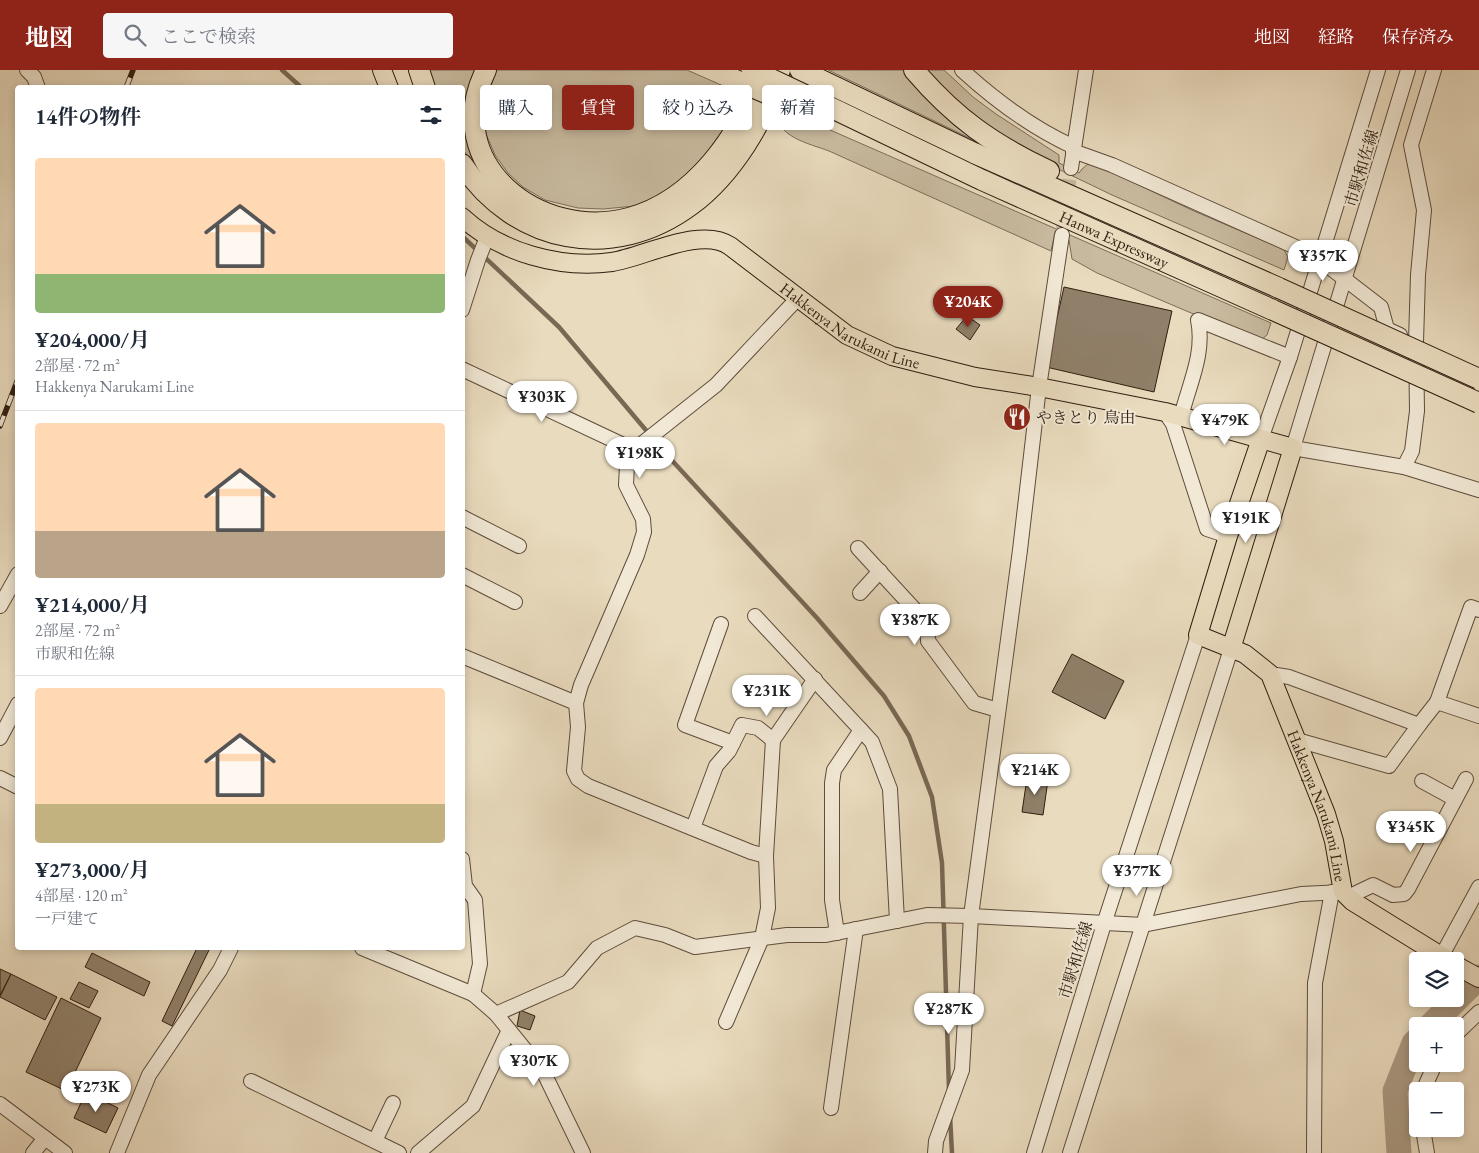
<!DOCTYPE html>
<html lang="ja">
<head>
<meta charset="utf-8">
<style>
  body { margin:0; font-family:"EB Garamond","Noto Serif JP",serif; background:#f6f6f7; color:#1f2937; height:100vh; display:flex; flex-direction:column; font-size:19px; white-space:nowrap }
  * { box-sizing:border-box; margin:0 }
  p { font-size:16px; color:#747a83 }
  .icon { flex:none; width:28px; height:28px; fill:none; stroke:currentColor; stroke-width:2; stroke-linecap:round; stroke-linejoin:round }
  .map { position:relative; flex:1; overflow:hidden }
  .drawer { position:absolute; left:15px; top:15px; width:450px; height:865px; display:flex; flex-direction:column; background:#fff; border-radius:5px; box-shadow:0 2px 8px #0003 }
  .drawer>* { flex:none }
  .banner { position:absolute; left:480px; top:15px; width:475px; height:45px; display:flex; gap:10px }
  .controls { position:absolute; left:1409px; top:882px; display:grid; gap:10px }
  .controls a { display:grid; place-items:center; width:55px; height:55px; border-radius:5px; background:#fff; box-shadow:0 2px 8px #0003; font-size:25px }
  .price { position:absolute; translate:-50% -42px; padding:0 11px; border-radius:18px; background:#fff; color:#222; font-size:16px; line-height:32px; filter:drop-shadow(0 1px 2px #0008) }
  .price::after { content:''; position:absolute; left:50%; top:30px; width:15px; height:11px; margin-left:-8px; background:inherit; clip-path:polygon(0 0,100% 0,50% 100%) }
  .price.on { background:#8f2418; color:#fff }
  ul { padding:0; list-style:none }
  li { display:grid; align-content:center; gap:10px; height:265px; padding:0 20px }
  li+li { border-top:1px solid #e0e1e3 }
  li span { display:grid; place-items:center; height:155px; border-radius:5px; color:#555 }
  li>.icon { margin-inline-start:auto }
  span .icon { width:90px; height:90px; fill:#fffc; stroke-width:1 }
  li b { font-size:21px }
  h2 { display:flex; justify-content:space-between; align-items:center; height:60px; padding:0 20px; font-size:21px }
  .pill { padding:0 18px; border-radius:5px; background:#fff; box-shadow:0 2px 8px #0003; font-size:18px; line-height:45px }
  .pill.on { background:#8f2418; color:#fff }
  header { display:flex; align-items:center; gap:30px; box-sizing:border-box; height:70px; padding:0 25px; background:#8f2418; color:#fff }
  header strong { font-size:24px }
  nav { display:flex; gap:28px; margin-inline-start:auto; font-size:18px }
  .search { width:350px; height:45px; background:#f6f6f7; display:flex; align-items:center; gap:12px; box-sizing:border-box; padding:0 18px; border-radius:5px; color:#747a83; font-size:19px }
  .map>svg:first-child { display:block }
</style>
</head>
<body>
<header>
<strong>地図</strong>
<div class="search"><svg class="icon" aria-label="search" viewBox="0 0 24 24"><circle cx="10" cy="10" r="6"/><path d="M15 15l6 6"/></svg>ここで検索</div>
<nav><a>地図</a><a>経路</a><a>保存済み</a></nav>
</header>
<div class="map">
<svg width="1479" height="1083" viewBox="0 0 1479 1083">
  <rect width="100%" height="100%" fill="#e9dbbe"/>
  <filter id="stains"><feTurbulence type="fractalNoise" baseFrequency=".004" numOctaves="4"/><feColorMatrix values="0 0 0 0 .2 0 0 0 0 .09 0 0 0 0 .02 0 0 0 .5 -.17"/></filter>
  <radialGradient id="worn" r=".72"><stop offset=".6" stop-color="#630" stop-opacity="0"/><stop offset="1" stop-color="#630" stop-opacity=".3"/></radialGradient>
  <!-- green -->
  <g fill="#c9bba0" stroke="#7c6c58">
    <path d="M428 0H475C464 23 460 48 468 73 473 86 484 98 491 110L469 89 463 79 462 18 434 17Z"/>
    <path d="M496 0H687L744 25 720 71 680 112 647 132 635 136 603 139 578 138 545 130 523 117 508 103 495 85 486 64 483 41Z"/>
    <path d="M828 0H905L978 72Z"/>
    <path d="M922 0H944L973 27 996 44 1059 85V93L1079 103 1082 99 1089 93 1109 101 1194 141 1278 177 1284 180 1288 187 1284 200 1112 125 1058 99 983 55Z"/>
    <path d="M780 40 805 49 1271 253 1267 265 1261 270 1250 268 1097 203 1072 189 1069 170 1055 163 1051 181 829 81C811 74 771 66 780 40Z"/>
  </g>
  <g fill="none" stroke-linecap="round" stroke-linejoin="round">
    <!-- stream -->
    <g stroke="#796854" stroke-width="4.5">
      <path d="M282 0 302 18"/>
      <path d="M462 166 559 257 666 384 817 548 884 626 909 666 932 727 942 793 949 1020"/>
      <path d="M950 1046 952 1083"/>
    </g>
    <!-- river -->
    <g stroke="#aa9a82" stroke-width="25">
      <path d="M1430 956 1479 907"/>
      <path d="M1399 1083 1395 1021 1414 973 1418 969"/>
    </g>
  </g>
  <!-- building -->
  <g fill="#90806a" stroke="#2f1d0f">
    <path d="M1064 217 1172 241 1154 322 1046 297Z"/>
    <path d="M967 246 980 255 970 270 956 259Z"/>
    <path d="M1072 584 1124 611 1105 649 1052 622Z"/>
    <path d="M1027 708 1048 710 1043 745 1022 742Z"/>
    <path d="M197 878H210L172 956 162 951Z"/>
    <path d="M92 883 150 912 144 926 85 897Z"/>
    <path d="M0 899 11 904 0 925Z"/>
    <path d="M11 904 57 927 45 950 0 927Z"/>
    <path d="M79 912 98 921 89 938 70 929Z"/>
    <path d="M61 928 101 948 66 1021 26 1002Z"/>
    <path d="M520 940 535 946 530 960 517 956Z"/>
    <path d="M86 1022 118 1038 106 1063 74 1048Z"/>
  </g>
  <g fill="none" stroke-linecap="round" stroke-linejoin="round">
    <!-- minor-tunnel -->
    <path stroke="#c4b59b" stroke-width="14" stroke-dasharray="14 7" stroke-linecap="butt" d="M1062 165 1071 98"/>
    <!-- minor casing -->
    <g stroke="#5e4c3b" stroke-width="16">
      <g id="minor">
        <path d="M27 0 34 7 38 18"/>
        <path d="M962 0C996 31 1032 58 1074 77"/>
        <path d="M1408 0 1293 378 1404 397 1479 420"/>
        <path d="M1073 81 1112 95 1300 179 1320 190 1381 237 1387 259 1400 265"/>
        <path d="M1071 98 1086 0"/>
        <path d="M462 240 478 190 487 167"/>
        <path d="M462 299 634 380"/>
        <path d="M1165 342 1173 354 1207 459 1228 466"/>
        <path d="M1181 347C1189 314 1205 284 1198 250L1290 287"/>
        <path d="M1261 369 1290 287 1378 0"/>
        <path d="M1404 397 1412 381 1417 341 1416 272 1418 205 1424 140 1411 75 1434 0"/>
        <path d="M462 447 519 476"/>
        <path d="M858 478 927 553 928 571 974 633 998 640"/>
        <path d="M462 505 515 532"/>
        <path d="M860 523 880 501"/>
        <path d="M0 536 18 504"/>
        <path d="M755 546 861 660"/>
        <path d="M462 586 576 633 578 657 574 701 578 709 588 716 751 782 766 786"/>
        <path d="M1270 604 1289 607 1419 655"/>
        <path d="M1437 632 1471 537 1479 540"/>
        <path d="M576 633 581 615 637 485 644 462 643 449 626 415 627 395 634 380 716 315 798 228"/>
        <path d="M0 668 18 634"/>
        <path d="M1297 670 1389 696 1419 655 1437 632 1479 646"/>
        <path d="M733 673 742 655 758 658 773 670 815 609"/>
        <path d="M0 708 18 717"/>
        <path d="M1422 711 1455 729"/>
        <path d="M693 758 716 696 729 681 733 673 685 655 721 554"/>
        <path d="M462 789 465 816 475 830 480 894 473 924"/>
        <path d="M1348 827 1373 815 1393 825 1404 824 1408 819 1466 709"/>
        <path d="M837 863 832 830V713L834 700 861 660 872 672 890 719 897 851"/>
        <path d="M362 878 473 924 496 944 544 1003 583 1083"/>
        <path d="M1441 887 1479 817"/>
        <path d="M496 944 568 912 597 878 635 858 665 865 695 877 787 865H826L927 845 971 846 1143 855 1301 824 1343 822"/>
        <path d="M726 952 762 868 768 838 766 786 773 670"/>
        <path d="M1455 965 1479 942"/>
        <path d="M251 1011 399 1083"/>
        <path d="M1423 1021 1435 994"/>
        <path d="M0 1034 65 1083"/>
        <path d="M831 1038 856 859"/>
        <path d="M1423 1059 1427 1083"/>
        <path d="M375 1071 393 1033"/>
        <path d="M33 1083 45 1068"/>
        <path d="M117 1083 149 1005 220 900 231 878"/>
        <path d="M418 1083 473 1036 509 960"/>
        <path d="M935 1083 936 1071 962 1000 971 846 1020 480 1039 317 1062 165"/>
        <path d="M1034 1083 1104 854 1198 565"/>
        <path d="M1070 1083 1231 579"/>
        <path d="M1314 1083 1315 913 1332 822"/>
      </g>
    </g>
    <!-- major casing -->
    <g stroke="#2f1d0f" stroke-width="20">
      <g id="major">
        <path d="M382 0 389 18"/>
        <path id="s1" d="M462 147C501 183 560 199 612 192 644 187 701 156 730 176L847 265 892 286 975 307 1039 317 1165 342 1293 378 1231 579"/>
        <path id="s2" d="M1261 369 1228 466 1198 565 1245 584 1270 604 1326 744 1334 771 1343 822 1352 831 1449 891"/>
        <path d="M1455 895 1479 908"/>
      </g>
    </g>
    <!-- highway casing -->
    <g stroke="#2f1d0f" stroke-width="22">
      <g id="highway">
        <path d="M419 0 425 18"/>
        <path d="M486 0C439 94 540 172 629 148 695 130 740 65 762 3"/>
        <path d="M800 0 974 83 1279 218"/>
        <path d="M914 0C955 48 992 74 1049 101"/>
        <path id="s3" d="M807 26 982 110 1273 240"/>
        <path d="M462 94C515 174 613 193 691 135 732 105 767 48 780 0"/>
      </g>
    </g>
    <!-- minor -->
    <use href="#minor" stroke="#f1e8d5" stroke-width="14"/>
    <!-- major -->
    <use href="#major" stroke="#e9dbbe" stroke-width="18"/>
    <!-- highway -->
    <use href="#highway" stroke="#e9dbbe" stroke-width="20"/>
    <!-- rail casing -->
    <g stroke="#2f1d0f" stroke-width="5.5">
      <g id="rail">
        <path d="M126 18 133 0"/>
        <path d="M0 356 18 309"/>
      </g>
    </g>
    <!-- rail -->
    <use href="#rail" stroke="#f1e8d5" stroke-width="4" stroke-dasharray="11" stroke-linecap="butt"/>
    <!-- highway-bridge casing -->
    <g stroke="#2f1d0f" stroke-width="22" stroke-linecap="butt">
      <g id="highway-bridge">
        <path d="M752 0 807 26"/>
        <path d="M724 5 803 39"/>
        <path d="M1279 218 1479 309"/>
        <path d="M1273 240 1479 333"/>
      </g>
    </g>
    <!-- highway-bridge -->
    <use href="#highway-bridge" stroke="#e9dbbe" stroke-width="20"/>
  </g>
  <!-- icons -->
  <defs>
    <g id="restaurant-disc" transform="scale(1.4375)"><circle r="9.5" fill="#8f2418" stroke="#f1e8d5"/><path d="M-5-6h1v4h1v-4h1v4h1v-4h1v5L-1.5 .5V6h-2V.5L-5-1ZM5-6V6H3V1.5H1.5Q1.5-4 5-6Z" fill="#fff"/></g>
  </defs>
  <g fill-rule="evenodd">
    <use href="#restaurant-disc" x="1017" y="347"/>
  </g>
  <g text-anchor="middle" stroke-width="4" stroke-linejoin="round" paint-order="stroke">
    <!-- street labels -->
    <g font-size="16" fill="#2f1d0f" stroke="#f1e8d5">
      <text transform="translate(1361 98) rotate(-73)" y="6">市駅和佐線</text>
      <text dy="6" stroke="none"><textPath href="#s3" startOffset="339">Hanwa Expressway</textPath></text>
      <text dy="6" stroke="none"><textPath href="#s1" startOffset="429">Hakkenya Narukami Line</textPath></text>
      <text dy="6" stroke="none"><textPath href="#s2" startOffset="429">Hakkenya Narukami Line</textPath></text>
      <text transform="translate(1075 890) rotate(-73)" y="6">市駅和佐線</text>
    </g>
    <!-- poi labels -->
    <g font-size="16" fill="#2f1d0f" stroke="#f1e8d5" text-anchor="start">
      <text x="1036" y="353">やきとり 鳥由</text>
    </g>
  </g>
  <rect width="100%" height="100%" filter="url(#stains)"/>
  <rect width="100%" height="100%" fill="url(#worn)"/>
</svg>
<div class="controls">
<a><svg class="icon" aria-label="layers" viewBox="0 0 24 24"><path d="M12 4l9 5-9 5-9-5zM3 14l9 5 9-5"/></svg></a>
<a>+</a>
<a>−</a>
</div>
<b class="price" style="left:1323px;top:212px">¥357K</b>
<b class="price on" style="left:968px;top:258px">¥204K</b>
<b class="price" style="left:542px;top:353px">¥303K</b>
<b class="price" style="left:1225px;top:376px">¥479K</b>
<b class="price" style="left:640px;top:409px">¥198K</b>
<b class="price" style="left:1246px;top:474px">¥191K</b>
<b class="price" style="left:915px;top:576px">¥387K</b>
<b class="price" style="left:767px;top:647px">¥231K</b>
<b class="price" style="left:1035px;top:726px">¥214K</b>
<b class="price" style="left:1411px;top:783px">¥345K</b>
<b class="price" style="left:1137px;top:827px">¥377K</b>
<b class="price" style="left:949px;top:965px">¥287K</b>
<b class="price" style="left:534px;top:1017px">¥307K</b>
<b class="price" style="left:96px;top:1043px">¥273K</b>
<div class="banner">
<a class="pill">購入</a>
<a class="pill on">賃貸</a>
<a class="pill">絞り込み</a>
<a class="pill">新着</a>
</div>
<section class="drawer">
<h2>14件の物件<svg class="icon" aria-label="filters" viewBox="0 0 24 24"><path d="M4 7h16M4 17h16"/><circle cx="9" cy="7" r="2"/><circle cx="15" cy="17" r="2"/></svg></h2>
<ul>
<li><span style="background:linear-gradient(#ffd9b3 75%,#8fb573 0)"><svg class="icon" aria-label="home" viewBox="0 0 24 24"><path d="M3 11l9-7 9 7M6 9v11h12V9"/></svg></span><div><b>¥204,000/月</b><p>2部屋 · 72 m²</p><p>Hakkenya Narukami Line</p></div></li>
<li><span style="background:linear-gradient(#ffd9b3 70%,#b9a48a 0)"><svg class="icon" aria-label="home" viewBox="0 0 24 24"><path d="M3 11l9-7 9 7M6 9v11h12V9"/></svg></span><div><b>¥214,000/月</b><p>2部屋 · 72 m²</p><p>市駅和佐線</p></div></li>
<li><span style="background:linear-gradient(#ffd9b3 75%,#c2b280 0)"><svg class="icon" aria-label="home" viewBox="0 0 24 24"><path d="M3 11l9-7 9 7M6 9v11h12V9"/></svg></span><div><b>¥273,000/月</b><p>4部屋 · 120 m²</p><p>一戸建て</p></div></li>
</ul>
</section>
</div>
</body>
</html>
